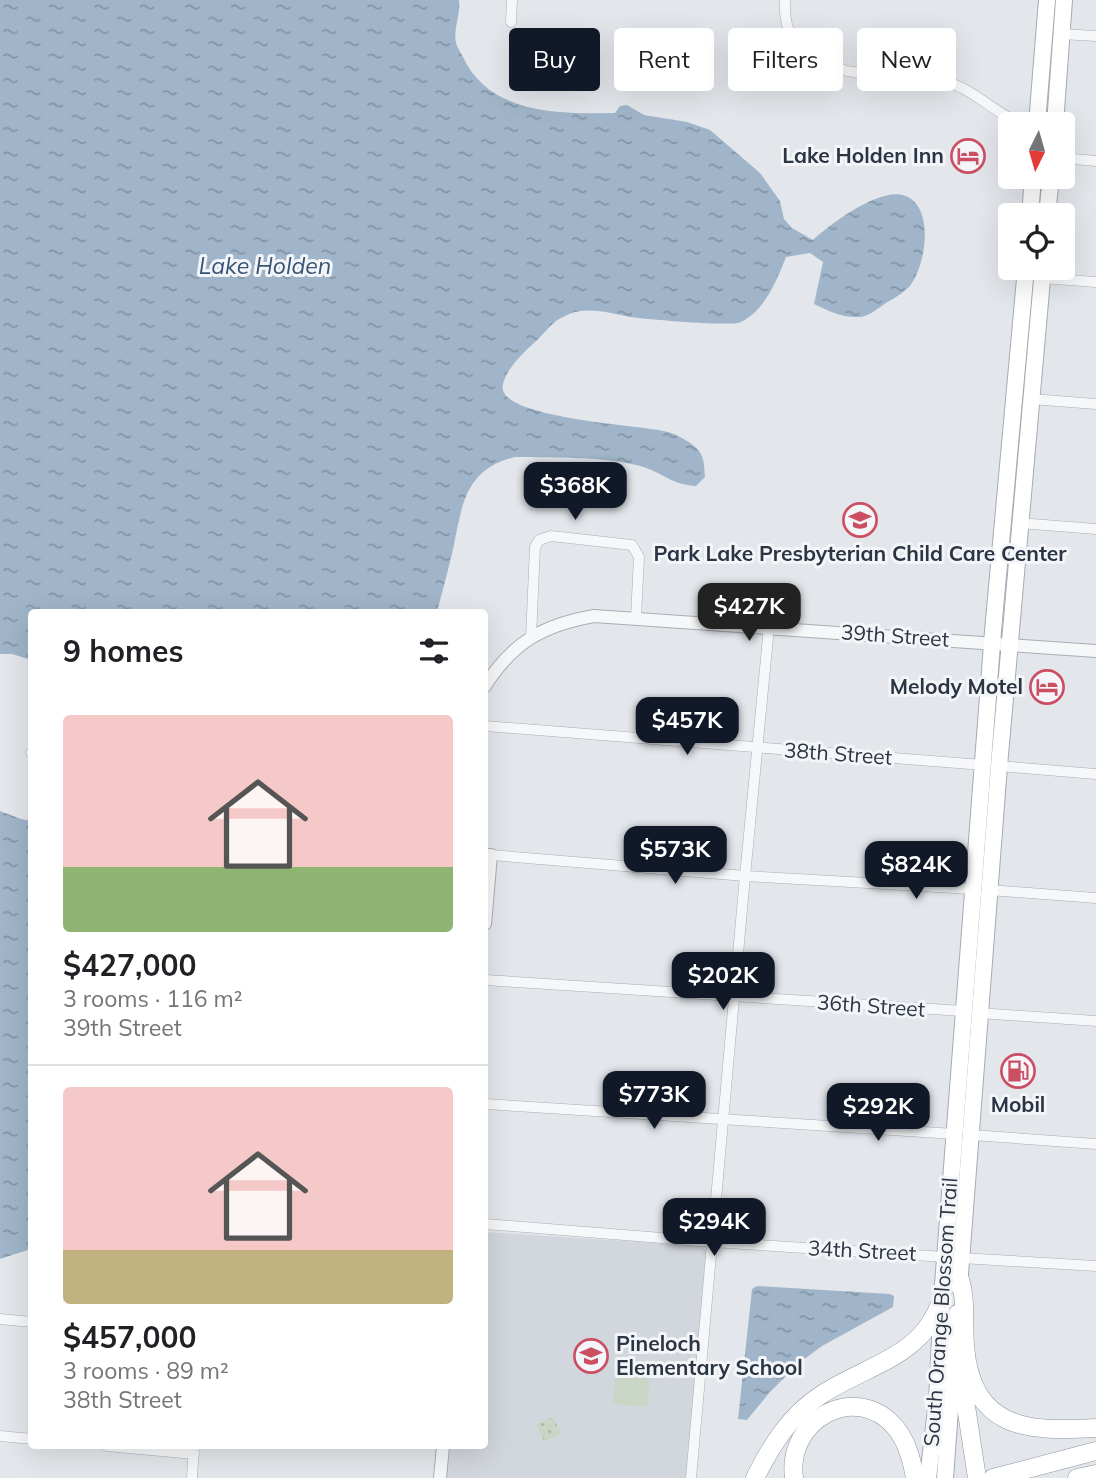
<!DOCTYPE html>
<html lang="en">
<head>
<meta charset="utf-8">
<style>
  body { margin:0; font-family:Mulish,sans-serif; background:#f6f6f6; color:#202124; height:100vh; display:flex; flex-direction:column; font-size:26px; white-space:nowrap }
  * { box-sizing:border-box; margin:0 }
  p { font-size:23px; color:#757577 }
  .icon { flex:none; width:38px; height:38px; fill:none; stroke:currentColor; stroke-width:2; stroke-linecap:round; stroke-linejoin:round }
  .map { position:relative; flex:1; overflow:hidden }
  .drawer { position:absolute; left:28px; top:609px; width:460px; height:840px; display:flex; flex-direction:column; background:#fff; border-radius:7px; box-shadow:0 7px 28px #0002 }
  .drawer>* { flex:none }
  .hud { position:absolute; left:509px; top:28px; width:481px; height:63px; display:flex; gap:14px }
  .needle { width:46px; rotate:185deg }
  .fabs { position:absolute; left:998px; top:112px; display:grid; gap:14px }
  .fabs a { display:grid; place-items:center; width:77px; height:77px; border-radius:7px; background:#fff; box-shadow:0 7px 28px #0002; font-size:35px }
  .price { position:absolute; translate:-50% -60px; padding:0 16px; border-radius:14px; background:#111827; color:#fff; font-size:23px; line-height:46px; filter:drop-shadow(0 2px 4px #0008) }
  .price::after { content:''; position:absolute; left:50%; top:42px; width:21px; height:16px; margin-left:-10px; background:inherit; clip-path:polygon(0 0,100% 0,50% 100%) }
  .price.selected { background:#222; color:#fff }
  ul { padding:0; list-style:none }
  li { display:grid; align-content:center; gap:14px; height:371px; padding:0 35px }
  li+li { border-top:2px solid #e0e0e0 }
  li span { display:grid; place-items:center; height:217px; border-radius:7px; color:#555 }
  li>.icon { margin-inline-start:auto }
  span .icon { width:126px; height:126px; fill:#fffc; stroke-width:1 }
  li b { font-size:30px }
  h2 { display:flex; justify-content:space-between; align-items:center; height:84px; padding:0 35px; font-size:30px }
  .chip { padding:0 24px; border-radius:7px; background:#fff; box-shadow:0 7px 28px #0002; font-size:24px; line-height:63px }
  .chip.selected { background:#111827; color:#fff }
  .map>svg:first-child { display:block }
</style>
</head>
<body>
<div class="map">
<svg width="1096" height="1478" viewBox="0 0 1096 1478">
  <defs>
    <pattern id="park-dots" width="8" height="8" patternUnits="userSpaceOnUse" patternTransform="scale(1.75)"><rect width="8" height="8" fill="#c9d5c5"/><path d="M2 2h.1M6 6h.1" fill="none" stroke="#adb7aa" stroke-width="1.8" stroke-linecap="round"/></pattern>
    <pattern id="water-ripples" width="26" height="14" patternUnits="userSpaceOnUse" patternTransform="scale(1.75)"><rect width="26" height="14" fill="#a0b5c9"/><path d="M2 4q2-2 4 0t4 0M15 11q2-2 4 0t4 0" fill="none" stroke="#8394a5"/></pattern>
  </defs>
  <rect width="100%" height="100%" fill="#e3e7eb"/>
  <!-- built -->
  <path fill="#d2d6dd" d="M485 1232 702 1246 705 1249 707 1252 687 1478H444L446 1446H485Z"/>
  <!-- park -->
  <path fill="url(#park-dots)" d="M553 1417 561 1434 544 1441 536 1424Z"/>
  <!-- pitch -->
  <path fill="#c9d5c5" d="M616 1370 650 1372 647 1407 613 1404Z"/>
  <!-- water -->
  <g fill="url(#water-ripples)">
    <path d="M0 0H459C461 14 453 29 456 43 457 47 461 53 463 57 490 115 560 114 615 113L620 106 627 105 644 115 687 122 710 130 760 173 780 201 784 219 792 228 813 240C831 224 880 186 906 196 935 208 926 267 909 287 902 294 891 300 883 305 876 310 867 317 859 317 842 318 829 311 814 304L823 262 810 253 786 257C777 280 765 310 741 322 730 327 646 319 630 317 609 313 587 306 567 315 552 321 546 332 535 342 523 353 507 368 503 384 493 419 645 425 668 432 678 435 693 443 699 451 705 459 704 468 705 477L696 486C672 485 662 472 640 466 602 456 555 458 515 457 462 470 462 509 452 554 447 574 442 593 437 612H32L31 660 12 654H0Z"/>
    <path d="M0 811 21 819 32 821 31 1249 0 1259Z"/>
    <path d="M757 1286 890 1294 894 1296 893 1307 822 1346 799 1363 770 1392 747 1420 738 1419 752 1289Z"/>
  </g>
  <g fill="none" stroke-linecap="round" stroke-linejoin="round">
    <!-- minor casing -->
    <g stroke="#a8aeb5" stroke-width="11">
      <g id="minor">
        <path d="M785 0C784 23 788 37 806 52 845 83 891 70 936 79 970 85 991 111 1021 124"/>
        <path d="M511 22 512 0"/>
        <path d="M1061 34 1096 36"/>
        <path d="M1062 158 1096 161"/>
        <path d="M1042 278 1096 282"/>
        <path d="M1031 399 1096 404"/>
        <path d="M1019 523 1096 529"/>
        <path d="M531 637 535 547 539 540 551 536 632 545 639 557 636 617"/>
        <path d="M485 726 983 765"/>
        <path d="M31 753H32"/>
        <path d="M999 766 1096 774"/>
        <path d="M491 855 745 876 973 889"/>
        <path d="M989 890 1096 898"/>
        <path d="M485 980 963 1011"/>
        <path d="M979 1013 1096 1021"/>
        <path d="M485 1104 955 1134"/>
        <path d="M972 1135 1096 1144"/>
        <path d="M485 1224 712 1242 945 1257"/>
        <path d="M961 1258 1096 1266"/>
        <path d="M0 1319 32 1322"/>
        <path d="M0 1436 32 1439"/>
        <path d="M107 1446 194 1454"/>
        <path d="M192 1478 194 1446"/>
        <path d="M691 1478 745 876 769 627"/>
      </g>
    </g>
    <!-- tertiary casing -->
    <g stroke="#a8aeb5" stroke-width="14">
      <g id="tertiary">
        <path d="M485 686C513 642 543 625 594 616L1096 651"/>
        <path d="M485 855H491L485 924"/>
        <path d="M440 1478 443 1446"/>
      </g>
    </g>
    <!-- primary casing -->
    <g stroke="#a3abb6" stroke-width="18">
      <g id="primary">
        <path d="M1037 124 1047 0"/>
        <path d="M1055 124 1064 0"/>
        <path d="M1030 215 1033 177"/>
        <path d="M1047 215 1051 177"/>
        <path d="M959 1287 999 766 1043 268"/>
        <path d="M928 1478 937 1401 942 1298 993 631 1026 268"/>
        <path d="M945 1478 957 1313"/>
      </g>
    </g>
    <!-- motorway casing -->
    <g stroke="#8b94a1" stroke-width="19">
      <g id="motorway">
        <path d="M959 1276C967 1300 963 1322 965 1346 972 1430 1028 1432 1096 1428"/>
        <path d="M960 1367 977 1478"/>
        <path d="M755 1478C771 1446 790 1415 821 1395 868 1364 923 1358 942 1298"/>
        <path d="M794 1478C786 1420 855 1381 895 1427 907 1441 912 1460 915 1478"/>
        <path d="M993 1478 1096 1451"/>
        <path d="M1077 1478 1096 1474"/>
      </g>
    </g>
    <!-- minor -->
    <use href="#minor" stroke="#f6f7f9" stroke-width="10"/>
    <!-- tertiary -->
    <use href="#tertiary" stroke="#f6f7f9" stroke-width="12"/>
    <!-- primary -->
    <use href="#primary" stroke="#fff" stroke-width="16"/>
    <!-- motorway -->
    <use href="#motorway" stroke="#fff" stroke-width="18"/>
  </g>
  <!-- icons -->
  <defs>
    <g id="hotel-ring" transform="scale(1.75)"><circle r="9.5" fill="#f3f5f8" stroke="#cb4e63" stroke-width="1.5"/><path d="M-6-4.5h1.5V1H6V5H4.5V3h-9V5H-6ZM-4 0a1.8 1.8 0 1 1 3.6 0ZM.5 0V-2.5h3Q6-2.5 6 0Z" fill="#cb4e63"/></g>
    <g id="school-ring" transform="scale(1.75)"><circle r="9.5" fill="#f3f5f8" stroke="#cb4e63" stroke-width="1.5"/><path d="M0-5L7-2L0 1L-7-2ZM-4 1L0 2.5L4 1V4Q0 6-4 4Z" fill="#cb4e63"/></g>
    <g id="fuel-ring" transform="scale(1.75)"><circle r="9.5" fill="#f3f5f8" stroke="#cb4e63" stroke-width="1.5"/><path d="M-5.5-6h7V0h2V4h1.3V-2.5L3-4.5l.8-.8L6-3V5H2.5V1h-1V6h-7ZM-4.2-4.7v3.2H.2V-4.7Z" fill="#cb4e63"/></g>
  </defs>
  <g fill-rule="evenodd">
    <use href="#hotel-ring" x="968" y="156"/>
    <use href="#school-ring" x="860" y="520"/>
    <use href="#hotel-ring" x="1047" y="687"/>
    <use href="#fuel-ring" x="1018" y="1071"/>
    <use href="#school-ring" x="591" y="1356"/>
  </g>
  <g text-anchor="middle" stroke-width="6" stroke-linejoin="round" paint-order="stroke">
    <!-- poi labels -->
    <g font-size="21" font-weight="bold" fill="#2c3543" stroke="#f3f5f8" text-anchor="end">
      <text x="944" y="163">Lake Holden Inn</text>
      <text x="860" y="561" text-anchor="middle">Park Lake Presbyterian Child Care Center</text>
      <text x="1023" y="694">Melody Motel</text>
      <text x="1018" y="1112" text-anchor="middle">Mobil</text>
      <text x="616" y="1351" text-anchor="start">Pineloch<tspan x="616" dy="24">Elementary School</tspan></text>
    </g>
    <!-- street labels -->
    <g font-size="21" fill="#2c3543" stroke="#f3f5f8">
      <text transform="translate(895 636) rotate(4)" y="7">39th Street</text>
      <text transform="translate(838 754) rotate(4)" y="7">38th Street</text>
      <text transform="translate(871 1006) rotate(4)" y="7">36th Street</text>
      <text transform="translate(862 1251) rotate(3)" y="7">34th Street</text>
      <text transform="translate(941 1312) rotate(-86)" y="7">South Orange Blossom Trail</text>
    </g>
    <!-- water labels -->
    <g font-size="23" font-style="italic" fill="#375476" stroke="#f3f5f8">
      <text x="265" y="274">Lake Holden</text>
    </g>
  </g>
</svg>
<div class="fabs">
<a><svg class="needle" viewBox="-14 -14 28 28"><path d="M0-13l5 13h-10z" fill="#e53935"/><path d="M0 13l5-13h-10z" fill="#757577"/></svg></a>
<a><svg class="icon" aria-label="locate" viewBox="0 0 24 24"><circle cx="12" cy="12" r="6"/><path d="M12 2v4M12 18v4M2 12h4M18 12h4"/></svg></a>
</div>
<b class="price" style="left:575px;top:522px">$368K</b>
<b class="price selected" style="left:749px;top:643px">$427K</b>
<b class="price" style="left:687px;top:757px">$457K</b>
<b class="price" style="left:675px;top:886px">$573K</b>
<b class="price" style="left:916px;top:901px">$824K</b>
<b class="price" style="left:723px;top:1012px">$202K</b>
<b class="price" style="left:654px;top:1131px">$773K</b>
<b class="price" style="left:878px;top:1143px">$292K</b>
<b class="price" style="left:714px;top:1258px">$294K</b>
<div class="hud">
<a class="chip selected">Buy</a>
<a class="chip">Rent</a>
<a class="chip">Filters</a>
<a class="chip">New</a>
</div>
<section class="drawer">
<h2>9 homes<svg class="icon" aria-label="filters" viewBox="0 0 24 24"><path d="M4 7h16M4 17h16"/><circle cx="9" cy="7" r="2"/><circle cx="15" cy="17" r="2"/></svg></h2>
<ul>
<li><span style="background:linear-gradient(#f6c9c9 70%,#8fb573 0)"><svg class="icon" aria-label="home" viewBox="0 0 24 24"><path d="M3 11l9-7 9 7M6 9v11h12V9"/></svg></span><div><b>$427,000</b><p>3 rooms · 116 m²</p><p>39th Street</p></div></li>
<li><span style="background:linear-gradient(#f6c9c9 75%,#c2b280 0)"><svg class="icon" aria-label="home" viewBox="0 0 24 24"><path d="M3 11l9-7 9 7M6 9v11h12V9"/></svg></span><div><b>$457,000</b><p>3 rooms · 89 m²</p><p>38th Street</p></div></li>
</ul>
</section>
</div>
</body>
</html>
